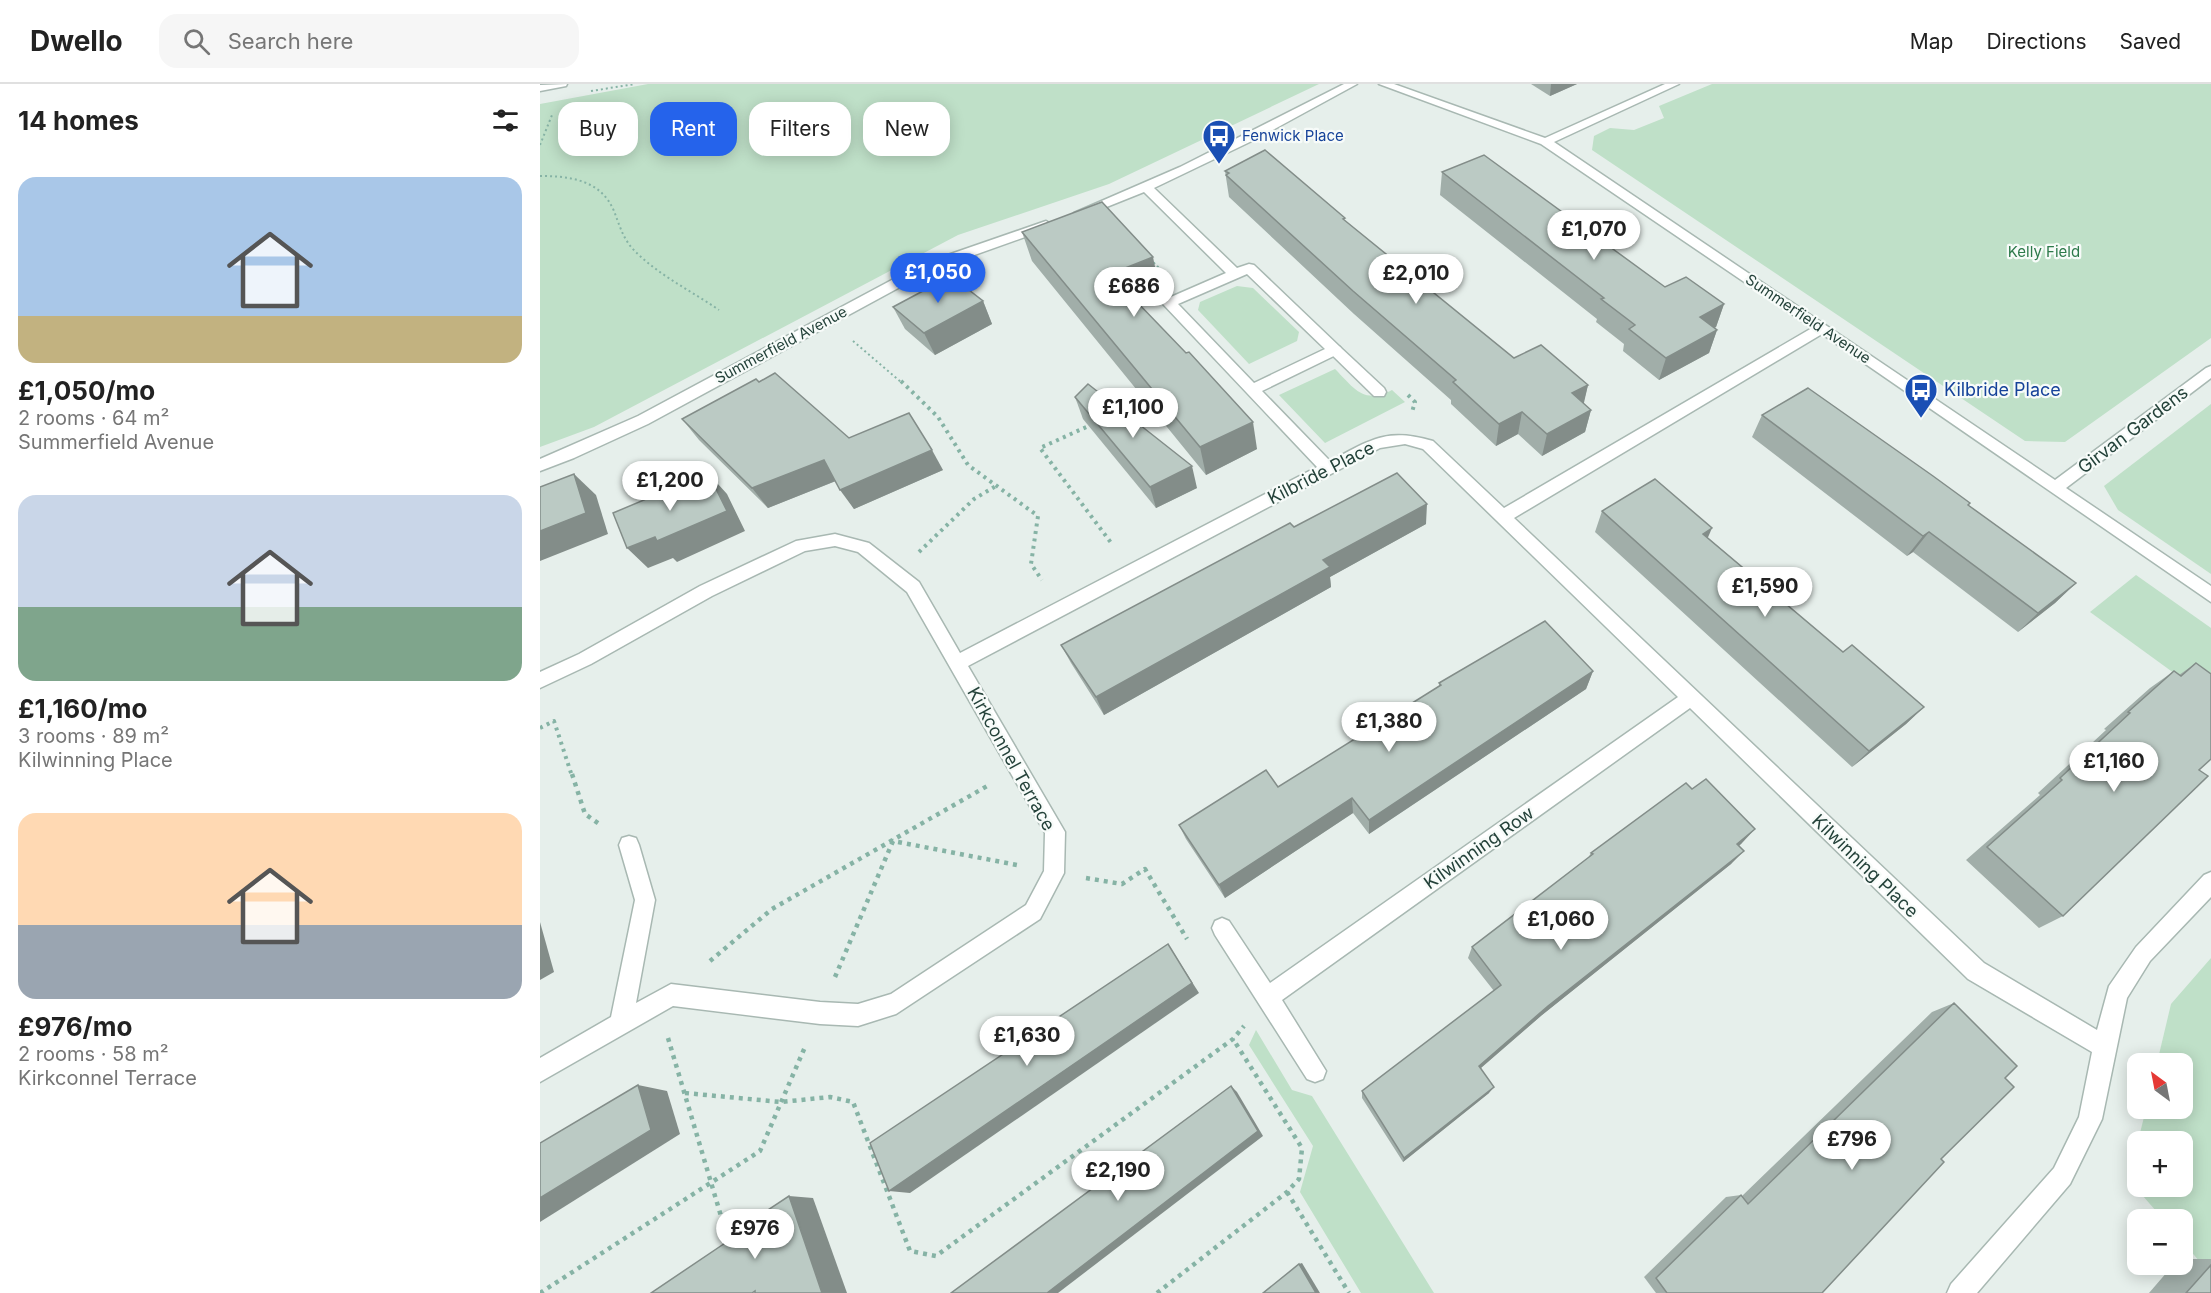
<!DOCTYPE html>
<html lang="en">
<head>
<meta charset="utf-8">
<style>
  body { margin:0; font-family:Inter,sans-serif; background:#f6f6f6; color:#222; height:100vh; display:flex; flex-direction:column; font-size:22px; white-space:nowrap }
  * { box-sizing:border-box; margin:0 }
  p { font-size:20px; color:#767676 }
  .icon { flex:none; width:33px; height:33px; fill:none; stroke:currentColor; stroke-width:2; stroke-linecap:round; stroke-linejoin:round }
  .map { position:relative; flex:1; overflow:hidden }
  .side { display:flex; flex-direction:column; background:#fff; width:540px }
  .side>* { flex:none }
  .hud { position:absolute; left:18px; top:18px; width:570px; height:54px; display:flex; gap:12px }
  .needle { width:39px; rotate:328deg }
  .tools { position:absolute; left:1587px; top:969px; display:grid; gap:12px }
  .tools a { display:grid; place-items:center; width:66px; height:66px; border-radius:12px; background:#fff; box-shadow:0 3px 15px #0003; font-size:30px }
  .price { position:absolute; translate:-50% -51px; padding:0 14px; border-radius:21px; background:#fff; color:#222; font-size:20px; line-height:39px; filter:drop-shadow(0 2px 3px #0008) }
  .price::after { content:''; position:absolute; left:50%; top:36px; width:18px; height:14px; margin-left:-9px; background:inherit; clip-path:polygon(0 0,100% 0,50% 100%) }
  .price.selected { background:#2563eb; color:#fff }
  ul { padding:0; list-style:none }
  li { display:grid; align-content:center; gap:12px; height:318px; padding:0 18px }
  li span { display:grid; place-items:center; height:186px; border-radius:18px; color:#555 }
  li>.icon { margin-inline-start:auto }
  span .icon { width:108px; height:108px; fill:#fffc; stroke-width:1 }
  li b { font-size:26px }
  h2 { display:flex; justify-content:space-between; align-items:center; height:72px; padding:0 18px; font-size:26px }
  .chip { padding:0 21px; border-radius:18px; background:#fff; box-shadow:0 3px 15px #0003; font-size:21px; line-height:54px }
  .chip.selected { background:#2563eb; color:#fff }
  header { display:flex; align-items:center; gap:36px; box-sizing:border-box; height:84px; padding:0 30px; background:#fff; border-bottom:2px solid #e0e0e0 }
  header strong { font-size:28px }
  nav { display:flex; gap:33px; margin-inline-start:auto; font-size:21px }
  .search { width:420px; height:54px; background:#f6f6f6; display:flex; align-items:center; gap:15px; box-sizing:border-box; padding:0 21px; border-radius:18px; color:#767676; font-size:22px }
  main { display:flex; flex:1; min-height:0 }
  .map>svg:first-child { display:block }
</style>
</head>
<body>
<header>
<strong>Dwello</strong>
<div class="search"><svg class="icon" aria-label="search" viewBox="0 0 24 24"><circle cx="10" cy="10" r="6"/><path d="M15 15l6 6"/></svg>Search here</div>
<nav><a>Map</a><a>Directions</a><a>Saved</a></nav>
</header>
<main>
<section class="side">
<h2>14 homes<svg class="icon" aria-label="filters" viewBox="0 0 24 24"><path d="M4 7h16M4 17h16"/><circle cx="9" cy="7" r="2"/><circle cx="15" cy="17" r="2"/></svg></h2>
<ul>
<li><span style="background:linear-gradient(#a9c7e8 75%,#c2b280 0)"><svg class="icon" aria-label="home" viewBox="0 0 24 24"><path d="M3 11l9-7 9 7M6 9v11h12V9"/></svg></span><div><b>£1,050/mo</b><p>2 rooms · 64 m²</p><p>Summerfield Avenue</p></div></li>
<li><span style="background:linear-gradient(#c9d6e8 60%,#7fa58c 0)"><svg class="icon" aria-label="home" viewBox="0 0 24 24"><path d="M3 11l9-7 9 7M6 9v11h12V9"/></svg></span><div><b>£1,160/mo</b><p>3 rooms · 89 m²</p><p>Kilwinning Place</p></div></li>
<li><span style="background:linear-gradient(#ffd9b3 60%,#9aa5b1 0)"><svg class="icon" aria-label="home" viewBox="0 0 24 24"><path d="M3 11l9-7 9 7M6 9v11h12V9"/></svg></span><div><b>£976/mo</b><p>2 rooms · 58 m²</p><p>Kirkconnel Terrace</p></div></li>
</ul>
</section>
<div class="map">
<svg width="1671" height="1209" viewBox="0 0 1671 1209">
  <rect width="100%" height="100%" fill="#e6efeb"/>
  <!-- green -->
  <g fill="#bfe0c8">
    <path d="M108 0H779L569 100 418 151 54 343 0 363V20Z"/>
    <path d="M1172 0H1671V254L1525 358 1485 357 1052 66 1054 52 1070 44 1094 46 1124 34 1119 22Z"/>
    <path d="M697 202 713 204 759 248 757 257 709 280 658 226 660 218Z"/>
    <path d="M795 285C814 304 823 321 852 306L865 318 785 359 739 311Z"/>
    <path d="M1671 320V490L1578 426 1564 402Z"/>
    <path d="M1596 491 1671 544V616L1550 528Z"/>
    <path d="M1671 874V1191L1643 1158 1642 1136 1623 1135 1589 1096 1597 1061 1598 1102H1642V1058L1598 1057 1606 1025 1642 1024V980L1617 979 1631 920Z"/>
    <path d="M716 946 752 1006 772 1012 894 1209H821L760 1108 773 1062 709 961Z"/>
  </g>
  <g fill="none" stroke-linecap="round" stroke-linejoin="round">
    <!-- service casing -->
    <g stroke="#a8b8b2" stroke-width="3">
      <path id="service" d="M795 261 800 263 844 304 846 308 844 312H834L790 269 788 266Z"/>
    </g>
    <!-- minor casing -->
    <g stroke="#a8b8b2" stroke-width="3">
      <g id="minor">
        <path d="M27 0 26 2 0 7V1Z"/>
        <path d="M804 0H817L716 55 614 104 697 184 709 180 714 181 800 263 802 266 800 269 722 307 790 377C831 356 846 343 893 357L964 424 1272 244 1001 60 839 0H854L1005 54 1125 0H1139L1014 58 1515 396 1666 284 1671 282V294L1526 404 1671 502V518L1282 250 974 434 1444 879 1557 946 1569 902 1596 863 1664 791 1671 788V813L1610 877 1587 914 1562 1035 1530 1100 1437 1209H1407L1411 1200 1514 1084 1539 1033 1552 968 1428 895 1150 624 742 916 786 987 783 995 775 998 767 995 675 851 672 844 675 837 682 834 689 837 730 899 1138 613 883 365 865 360 840 364 428 582 525 748 524 789 500 835 356 930 318 942 280 940 133 922 0 998V974L71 933 95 816 79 761 82 754 89 752 96 754 99 761 115 816 96 919 131 900 280 918 318 920 351 910 486 821 504 787 505 749 367 508 318 468 295 462 265 467 172 512 51 580 0 604V588L39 570 160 502 256 457 295 450 329 459 379 498 420 569 777 383 622 219 624 216 686 189 604 108 544 132H536L534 129 640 83ZM707 190 785 265 714 299 638 220Z"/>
        <path d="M506 137 512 141 510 144 412 179 373 196 108 340 34 374 0 387V375L98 332 363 190 402 173Z"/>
      </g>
    </g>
    <!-- path-far2 -->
    <g stroke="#86b3a5" stroke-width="2" stroke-dasharray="2 3" stroke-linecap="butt">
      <path d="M51 7 95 0"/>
      <path d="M0 61 12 31"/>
      <path d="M0 92C30 92 61 96 74 127 79 140 83 154 92 164 116 190 150 206 179 226"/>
      <path d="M610 175 624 189"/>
      <path d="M313 257 362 299"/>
    </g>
    <!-- path-far1 -->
    <g stroke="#86b3a5" stroke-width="4" stroke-dasharray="3 4.5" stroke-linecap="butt">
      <path d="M361 297 398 333 428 381 498 432 491 480 502 496"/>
      <path d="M868 311 875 318 872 328"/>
      <path d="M577 329 603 317"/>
      <path d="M553 340 500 364 572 460"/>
      <path d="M379 468 434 415 456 402"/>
      <path d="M0 644 14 637 32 692"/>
    </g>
    <!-- path -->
    <g stroke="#86b3a5" stroke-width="4.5" stroke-dasharray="4 5" stroke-linecap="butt">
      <path d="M32 690 45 730 62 742"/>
      <path d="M546 794 582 800 605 785 647 855"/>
      <path d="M170 877 232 825 449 701"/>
      <path d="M295 893 353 757 477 781"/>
      <path d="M128 954 189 1159"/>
      <path d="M145 1009 241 1018 290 1013 313 1018 370 1167 396 1172 693 955 704 942"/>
      <path d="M747 1108 809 1209"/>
      <path d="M0 1209 220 1067 265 963"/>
      <path d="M617 1209 747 1108 759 1095 762 1064 693 955"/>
    </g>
    <!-- service -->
    <use href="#service" fill="#fff" fill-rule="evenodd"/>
    <!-- minor -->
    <use href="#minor" fill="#fff" fill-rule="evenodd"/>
  </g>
  <!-- wall -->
  <g fill="#a1aea9">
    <path d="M991 0H1037L1010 12Z"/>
    <path d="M685 87 805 137 974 274 1048 301 1043 320 1051 326 1045 348 1002 372 978 350 956 362 911 320V316L814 230 689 113Z"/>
    <path d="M902 88 1125 203 1184 220 1176 243 1174 244 1177 246 1169 269 1119 296 1083 267 1084 260 1056 238 1057 235 900 111Z"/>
    <path d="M482 148 619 202 592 213 717 365 666 391 492 177Z"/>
    <path d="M443 217 452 240 395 271 365 245 353 223Z"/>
    <path d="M219 298 309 354 403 386 314 425 296 397 228 424 159 356 142 335Z"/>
    <path d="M535 313 657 404 616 424 543 335Z"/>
    <path d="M1222 331 1430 419 1428 421 1536 499 1515 519 1478 548 1373 468 1367 472 1212 353Z"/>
    <path d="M1062 427 1168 454 1303 568 1384 623 1366 640 1312 683 1055 448Z"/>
    <path d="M886 440 790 493 791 503 564 631 531 579 521 561 754 443Z"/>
    <path d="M1656 579 1659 686 1523 832 1499 844 1426 776 1500 711 1498 709 1566 646 1564 645 1610 604 1634 587 1639 591Z"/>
    <path d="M1053 587 1046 605 829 750 813 729 685 814 646 755 639 741 738 703 899 603V599Z"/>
    <path d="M1202 759 1199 762 1191 780 1002 931 941 984 949 1009 863 1078 822 1014V1007L954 907 928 874 932 863 1048 774 1051 769Z"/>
    <path d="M1414 919 1465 994 1401 1075 1282 1209H1116L1104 1193 1186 1113 1201 1111 1202 1112 1392 928Z"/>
    <path d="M1642 1175H1671V1209H1609L1634 1180H1642Z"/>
  </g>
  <!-- shaded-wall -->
  <g fill="#838d89">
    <path d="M1011 0H1037L1010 12Z"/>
    <path d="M613 173 619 202 578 219 570 190Z"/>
    <path d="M443 217 452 240 395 271 384 249Z"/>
    <path d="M1184 220 1176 243 1152 256 1160 233Z"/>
    <path d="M1177 246 1169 269 1119 296 1126 274Z"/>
    <path d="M1048 301 1043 323 1032 309Z"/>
    <path d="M1051 326 1045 348 1002 372 1007 350Z"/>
    <path d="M982 328 978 350 956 362 959 340Z"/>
    <path d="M713 338 717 365 666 391 660 363Z"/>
    <path d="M392 366 403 386 314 425 300 406Z"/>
    <path d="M284 376 298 396 228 424 212 404Z"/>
    <path d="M652 382 657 404 616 424 610 403Z"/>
    <path d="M168 389 187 410 205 447 137 478 133 474 108 484 87 464 115 453Z"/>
    <path d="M34 390 56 411 68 450 0 477V447Z"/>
    <path d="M887 420 886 440 790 493 791 503 564 631 556 613 783 476Z"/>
    <path d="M1172 444 1163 465V450Z"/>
    <path d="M1389 448 1373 468 1367 472 1383 452Z"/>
    <path d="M1536 499 1515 519 1478 548 1498 529Z"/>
    <path d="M1053 587 1046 605 829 750V736Z"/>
    <path d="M1384 623 1366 640 1312 683 1329 667Z"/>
    <path d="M812 714 813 729 685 814 679 801Z"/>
    <path d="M1215 745 1202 759 1185 773 1197 760Z"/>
    <path d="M1204 767 1191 780 1002 931 935 989 939 982 1008 922Z"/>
    <path d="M0 838 14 888 0 896Z"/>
    <path d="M628 860 659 909 370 1109 349 1107Z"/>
    <path d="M98 1001 127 1007 140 1050 0 1138V1114Z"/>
    <path d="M691 1002 697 1008 723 1052 518 1209H507Z"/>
    <path d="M954 1003 949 1009 863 1078 864 1074Z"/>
    <path d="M249 1112 273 1114 307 1209H282Z"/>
    <path d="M762 1179 780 1209H776L759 1180Z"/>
  </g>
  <!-- building -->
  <g fill="#bbcac4" stroke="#838d89" stroke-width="1.5">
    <path d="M725 66 805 134 803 135 974 274 1001 261 1048 301 1032 309 1051 326 1007 350 982 328 959 340 913 298 916 296 813 207 686 91 689 89 685 87Z"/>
    <path d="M944 71 1125 203 1146 193 1184 220 1160 233 1177 246 1126 274 1089 245 1095 241 1061 215 1064 214 902 88Z"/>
    <path d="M562 118 613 173 570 190 646 269 649 268 713 338 660 363 482 148Z"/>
    <path d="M411 192 443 217 384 249 353 223Z"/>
    <path d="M235 289 309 354 369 329 392 366 300 406 284 376 212 404 142 335 216 295 219 298Z"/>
    <path d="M548 300 652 382 610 403 535 313Z"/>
    <path d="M1268 304 1393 392 1430 419 1428 421 1536 499 1498 529 1389 448 1383 452 1222 331Z"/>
    <path d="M168 389 187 427 117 457 115 453 87 464 73 429Z"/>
    <path d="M857 389 887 420 783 476 790 483 556 613 521 561 750 439 754 443Z"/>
    <path d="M34 390 46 429 0 447V403Z"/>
    <path d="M1115 395 1172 444 1163 450 1303 568 1312 561 1384 623 1329 667 1062 427Z"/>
    <path d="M1005 537 1053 587 829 736 812 714 679 801 639 741 726 686 738 703 901 601 899 599Z"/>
    <path d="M1656 579 1671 590V675L1659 686 1668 692 1523 832 1447 763 1522 696 1520 694 1590 629 1588 628 1634 587 1641 592Z"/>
    <path d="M1166 695 1215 745 1197 760 1204 767 1008 922 939 982 954 1003 864 1074 822 1007 961 901 932 863 1053 770 1051 769 1146 699 1152 705Z"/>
    <path d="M628 860 652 899 349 1107 330 1059Z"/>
    <path d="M1414 919 1477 982 1465 994 1474 1003 1401 1075 1404 1078 1282 1209H1127L1116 1194 1201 1111 1208 1120Z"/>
    <path d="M98 1001 111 1046 0 1114V1059Z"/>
    <path d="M691 1002 718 1047 507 1209H411Z"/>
    <path d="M249 1112 282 1209H215V1207L212 1209H111L197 1151 196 1147Z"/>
    <path d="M759 1180 776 1209H723Z"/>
    <path d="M1671 1181V1209H1646Z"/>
  </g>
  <!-- icons -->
  <defs>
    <g id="bus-pin" transform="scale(1.725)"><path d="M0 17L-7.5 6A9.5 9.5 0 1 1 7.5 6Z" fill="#1a4fb4" stroke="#f7fbf9"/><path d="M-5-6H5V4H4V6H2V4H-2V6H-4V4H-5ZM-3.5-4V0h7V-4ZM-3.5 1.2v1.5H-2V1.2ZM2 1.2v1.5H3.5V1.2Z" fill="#fff"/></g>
  </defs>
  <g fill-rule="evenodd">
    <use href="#bus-pin" x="679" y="52"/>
    <use href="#bus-pin" x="1381" y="306"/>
  </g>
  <g text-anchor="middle" stroke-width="4.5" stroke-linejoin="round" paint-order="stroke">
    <!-- far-transit labels -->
    <g font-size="15" fill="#164399" stroke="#f7fbf9" text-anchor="start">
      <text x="702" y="57">Fenwick Place</text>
    </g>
    <!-- far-park labels -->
    <g font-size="15" fill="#2d7a4b" stroke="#f7fbf9">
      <text x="1504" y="173">Kelly Field</text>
    </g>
    <!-- far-street labels -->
    <g font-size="15" fill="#24423a" stroke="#f7fbf9">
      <text transform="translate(1268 235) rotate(34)" y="5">Summerfield Avenue</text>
      <text transform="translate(241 261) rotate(-28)" y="5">Summerfield Avenue</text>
    </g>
    <!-- transit labels -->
    <g font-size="18" fill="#164399" stroke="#f7fbf9" text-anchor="start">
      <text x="1404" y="312">Kilbride Place</text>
    </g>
    <!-- street labels -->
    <g font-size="18" fill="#24423a" stroke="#f7fbf9">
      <text transform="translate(1593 346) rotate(-37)" y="6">Girvan Gardens</text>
      <text transform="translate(781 389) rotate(-27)" y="6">Kilbride Place</text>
      <text transform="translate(471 675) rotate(61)" y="6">Kirkconnel Terrace</text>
      <text transform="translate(939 764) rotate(-35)" y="6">Kilwinning Row</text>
      <text transform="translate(1325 782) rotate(44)" y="6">Kilwinning Place</text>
    </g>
  </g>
</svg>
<div class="tools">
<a><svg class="needle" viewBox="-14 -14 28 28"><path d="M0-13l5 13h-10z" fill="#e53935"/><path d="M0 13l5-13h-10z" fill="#767676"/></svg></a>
<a>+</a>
<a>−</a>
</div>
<b class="price" style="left:1054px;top:177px">£1,070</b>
<b class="price selected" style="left:398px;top:220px">£1,050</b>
<b class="price" style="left:876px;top:221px">£2,010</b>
<b class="price" style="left:594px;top:234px">£686</b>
<b class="price" style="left:593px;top:355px">£1,100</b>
<b class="price" style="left:130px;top:428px">£1,200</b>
<b class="price" style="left:1225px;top:534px">£1,590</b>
<b class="price" style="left:849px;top:669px">£1,380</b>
<b class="price" style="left:1574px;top:709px">£1,160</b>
<b class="price" style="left:1021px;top:867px">£1,060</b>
<b class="price" style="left:487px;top:983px">£1,630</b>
<b class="price" style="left:1312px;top:1087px">£796</b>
<b class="price" style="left:578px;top:1118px">£2,190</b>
<b class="price" style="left:215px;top:1176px">£976</b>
<div class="hud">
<a class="chip">Buy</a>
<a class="chip selected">Rent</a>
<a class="chip">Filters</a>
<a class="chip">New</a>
</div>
</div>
</main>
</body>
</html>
